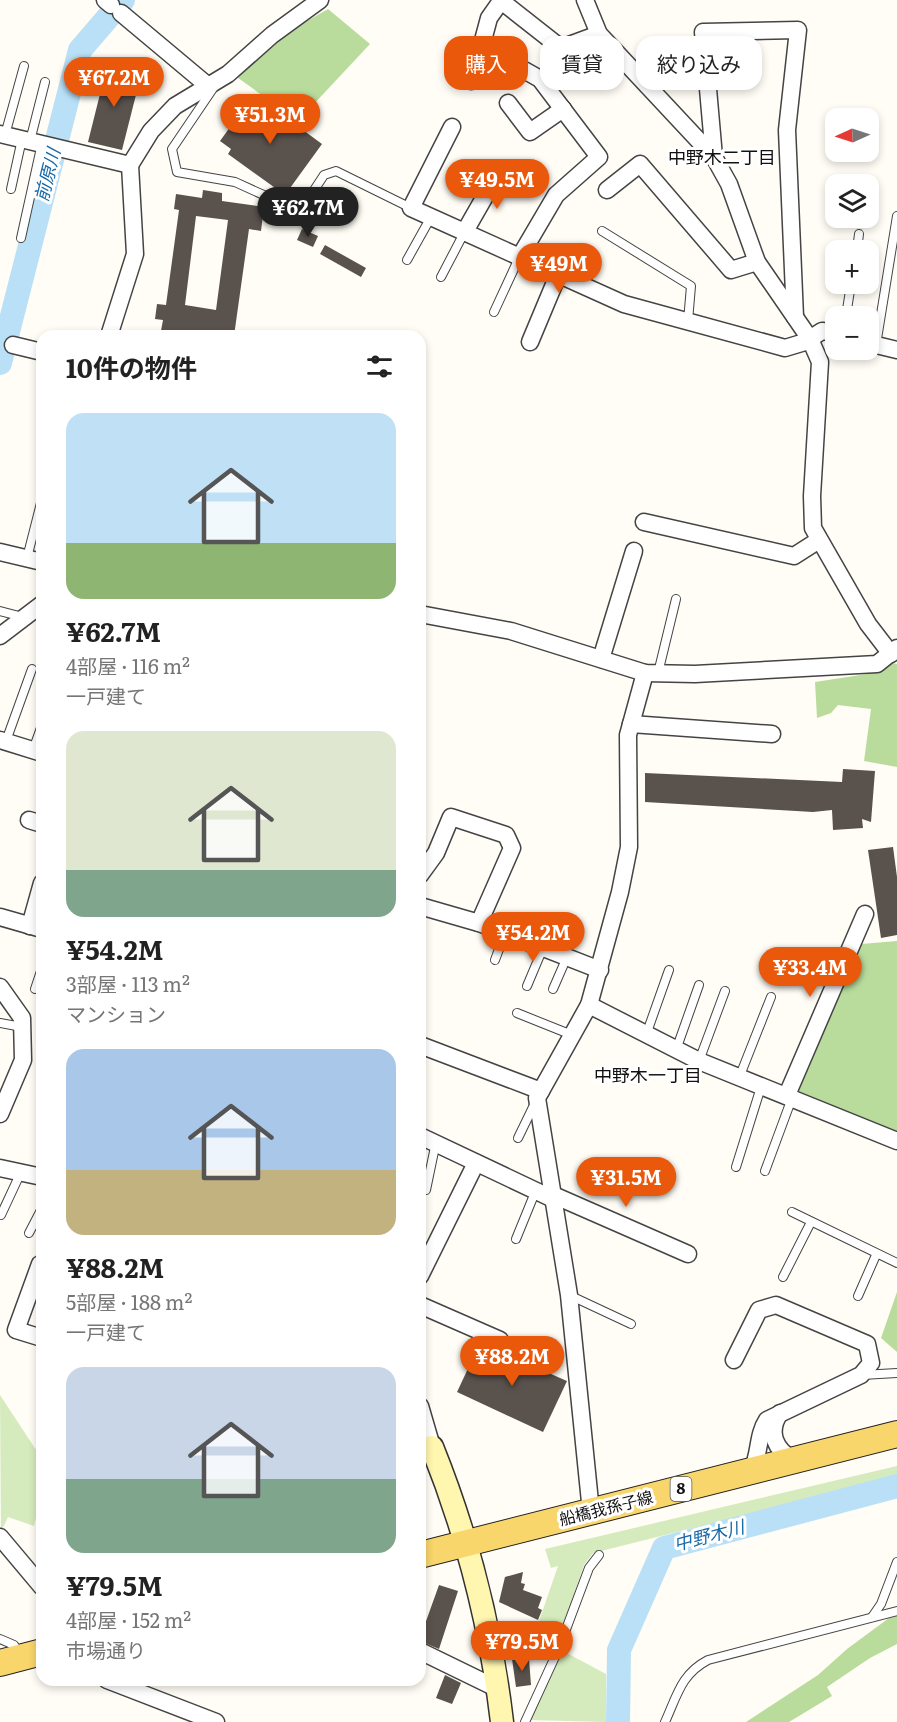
<!DOCTYPE html>
<html lang="ja">
<head>
<meta charset="utf-8">
<style>
  body { margin:0; font-family:Literata,"Noto Sans JP",serif; background:#f2f2f2; color:#222; height:100vh; display:flex; flex-direction:column; font-size:22px; white-space:nowrap }
  * { box-sizing:border-box; margin:0 }
  p { font-size:20px; color:#767676 }
  .icon { flex:none; width:33px; height:33px; fill:none; stroke:currentColor; stroke-width:2; stroke-linecap:round; stroke-linejoin:round }
  .map { position:relative; flex:1; overflow:hidden }
  .details { position:absolute; left:36px; top:330px; width:390px; height:1356px; display:flex; flex-direction:column; background:#fff; border-radius:18px; box-shadow:0 3px 9px #0003 }
  .details>* { flex:none }
  .hud { position:absolute; left:444px; top:36px; width:363px; height:54px; display:flex; gap:12px }
  .needle { width:39px; rotate:267deg }
  .controls { position:absolute; left:825px; top:108px; display:grid; gap:12px }
  .controls a { display:grid; place-items:center; width:54px; height:54px; border-radius:12px; background:#fff; box-shadow:0 3px 9px #0003; font-size:30px }
  .price { position:absolute; translate:-50% -51px; padding:0 14px; border-radius:21px; background:#ea580c; color:#fff; font-size:20px; line-height:39px; filter:drop-shadow(0 2px 3px #0008) }
  .price::after { content:''; position:absolute; left:50%; top:36px; width:18px; height:14px; margin-left:-9px; background:inherit; clip-path:polygon(0 0,100% 0,50% 100%) }
  .price.active { background:#222; color:#fff }
  ul { padding:0; list-style:none }
  li { display:grid; align-content:center; gap:12px; height:318px; padding:0 30px }
  li span { display:grid; place-items:center; height:186px; border-radius:18px; color:#555 }
  li>.icon { margin-inline-start:auto }
  span .icon { width:108px; height:108px; fill:#fffc; stroke-width:1 }
  li b { font-size:26px }
  h2 { display:flex; justify-content:space-between; align-items:center; height:72px; padding:0 30px; font-size:26px }
  .pill { padding:0 21px; border-radius:18px; background:#fff; box-shadow:0 3px 9px #0003; font-size:21px; line-height:54px }
  .pill.active { background:#ea580c; color:#fff }
  .map>svg:first-child { display:block }
</style>
</head>
<body>
<div class="map">
<svg width="897" height="1722" viewBox="0 0 897 1722">
  <rect width="100%" height="100%" fill="#fffdf5"/>
  <!-- green -->
  <g fill="#d5ebbd">
    <path d="M0 1395 42 1459V1493L34 1526 8 1517 1 1532Z"/>
    <path d="M897 1466V1477L593 1553 584 1565 560 1635 551 1628 548 1633 538 1624 558 1566 551 1568 545 1549Z"/>
    <path d="M563 1651 606 1674V1722L530 1720Z"/>
  </g>
  <!-- forest -->
  <g fill="#b9dc9c">
    <path d="M328 9 370 44 298 121 234 75 276 39Z"/>
    <path d="M888 662 897 664V767L864 761 871 709 838 705 831 713 817 718 815 682 867 674Z"/>
    <path d="M897 941V1133L798 1091 861 944Z"/>
    <path d="M897 1292V1352L881 1338Z"/>
    <path d="M897 1616V1644L870 1658 827 1687 832 1696 789 1722H746L818 1675 847 1649 889 1618Z"/>
  </g>
  <g fill="none" stroke-linecap="round" stroke-linejoin="round">
    <!-- river -->
    <g stroke="#b9e0f7" stroke-width="24">
      <path d="M0 363 80 50 123 0"/>
      <path d="M618 1722 619 1650 664 1548 897 1486"/>
    </g>
  </g>
  <!-- building -->
  <g fill="#5a524d" fill-rule="evenodd">
    <path d="M107 66 141 75 122 150 88 142Z"/>
    <path d="M254 94 322 144 285 195 228 154 231 149 220 141Z"/>
    <path d="M203 190 222 193V201L264 207 261 231 249 229 234 336H160L163 320 155 319 157 304 166 305 179 210 174 209 176 194 202 198ZM196 216 228 220 216 310 185 305Z"/>
    <path d="M302 229 318 236 313 247 297 240Z"/>
    <path d="M325 245 366 268 361 277 320 254Z"/>
    <path d="M843 769 875 771 871 822 862 819 863 828 833 830 832 810 813 812 645 802V773L842 782Z"/>
    <path d="M893 847 897 877V935L881 938 868 850Z"/>
    <path d="M480 1343 567 1381 543 1432 457 1392Z"/>
    <path d="M523 1572 521 1583 525 1584 523 1590 542 1597 538 1608 542 1610 538 1620 499 1602 505 1577Z"/>
    <path d="M439 1585 458 1591 439 1649 420 1641V1622L425 1624Z"/>
    <path d="M525 1657 529 1659 531 1685 516 1687 512 1659Z"/>
    <path d="M445 1675 461 1683 452 1704 436 1698Z"/>
  </g>
  <g fill="none" stroke-linecap="round" stroke-linejoin="round">
    <!-- lane casing -->
    <g stroke="#444" stroke-width="10">
      <g id="lane">
        <path d="M214 87 172 149 177 172 235 182 290 207H303L324 175 336 171 411 208"/>
        <path d="M5 135 24 66"/>
        <path d="M30 141 45 82"/>
        <path d="M11 189 22 139"/>
        <path d="M602 231 691 286 688 321"/>
        <path d="M21 238 42 143"/>
        <path d="M857 250 859 234"/>
        <path d="M407 260 431 217"/>
        <path d="M441 277 464 233"/>
        <path d="M494 312 519 258"/>
        <path d="M846 316 851 284"/>
        <path d="M876 345 897 216"/>
        <path d="M27 558 42 499"/>
        <path d="M0 611 23 617"/>
        <path d="M658 673 676 599"/>
        <path d="M6 741 32 669"/>
        <path d="M33 750 42 725"/>
        <path d="M495 960 505 933"/>
        <path d="M527 986 543 948"/>
        <path d="M35 989 42 968"/>
        <path d="M553 989 567 957"/>
        <path d="M517 1013 572 1035"/>
        <path d="M0 1023 22 1027"/>
        <path d="M646 1035 669 970"/>
        <path d="M676 1050 699 985"/>
        <path d="M699 1061 725 991"/>
        <path d="M739 1078 771 997"/>
        <path d="M518 1138 535 1103"/>
        <path d="M736 1167 761 1087"/>
        <path d="M765 1171 792 1098"/>
        <path d="M426 1190 436 1142"/>
        <path d="M792 1212 897 1263"/>
        <path d="M1 1215 21 1172"/>
        <path d="M29 1233 42 1208"/>
        <path d="M516 1239 536 1190"/>
        <path d="M783 1277 811 1222"/>
        <path d="M569 1295 631 1324"/>
        <path d="M858 1296 876 1255"/>
        <path d="M862 1375 897 1373"/>
        <path d="M872 1617 881 1604 897 1562"/>
        <path d="M0 1639 14 1645 21 1655"/>
        <path d="M525 1722 559 1648 589 1568 599 1555"/>
        <path d="M665 1722C677 1696 681 1674 708 1660L897 1611"/>
      </g>
    </g>
    <!-- street casing -->
    <g stroke="#444" stroke-width="19">
      <g id="street">
        <path d="M105 0 111 5"/>
        <path d="M500 0 561 48 599 34"/>
        <path d="M585 0 599 34 714 157 729 184 757 262 810 339 820 362 812 496 813 528 868 624 891 654"/>
        <path d="M501 1 489 18 478 59 524 70 540 79 599 157 556 195 519 258"/>
        <path d="M121 13 207 85"/>
        <path d="M471 81 478 59"/>
        <path d="M508 103 530 132 563 109"/>
        <path d="M452 127 411 208 624 304 785 348 805 342 822 331 836 333"/>
        <path d="M0 134 130 165 151 131 175 106 228 74 272 35 320 0"/>
        <path d="M714 157 703 32 798 30 787 130 795 317"/>
        <path d="M607 190 640 164 731 270 757 262"/>
        <path d="M464 233 500 170"/>
        <path d="M109 336 135 254 130 165"/>
        <path d="M530 342 558 275"/>
        <path d="M868 343 897 350"/>
        <path d="M13 345 42 352"/>
        <path d="M644 522 794 556 819 540"/>
        <path d="M0 552 42 562"/>
        <path d="M420 614 511 631 645 673 695 674 877 664 897 648"/>
        <path d="M0 636 42 604"/>
        <path d="M601 659 634 551"/>
        <path d="M631 724 772 734"/>
        <path d="M0 740 42 753"/>
        <path d="M29 820 42 824"/>
        <path d="M420 875 436 853 451 817 506 835 512 848 479 923"/>
        <path d="M420 906 479 923 600 970"/>
        <path d="M0 917 42 929"/>
        <path d="M30 926 42 883"/>
        <path d="M0 987 22 1018 23 1060 0 1114"/>
        <path d="M589 1005 699 1061 897 1141"/>
        <path d="M420 1045 541 1091"/>
        <path d="M787 1095 865 914"/>
        <path d="M420 1136 551 1198"/>
        <path d="M0 1168 42 1177"/>
        <path d="M551 1194 688 1254"/>
        <path d="M40 1264 16 1330 42 1338"/>
        <path d="M420 1276 476 1163"/>
        <path d="M420 1305 500 1340"/>
        <path d="M734 1360 759 1310 776 1305 867 1344 871 1363 861 1375 767 1420C757 1435 760 1454 752 1470"/>
        <path d="M420 1406 432 1447 420 1433"/>
        <path d="M780 1413C767 1432 775 1450 794 1460"/>
        <path d="M591 1512 569 1295 537 1098 589 1005 620 892 629 847 628 735 645 673"/>
        <path d="M0 1537 42 1587"/>
        <path d="M420 1651 498 1689"/>
        <path d="M107 1680 216 1722"/>
      </g>
    </g>
    <!-- secondary casing -->
    <g stroke="#333" stroke-width="25">
      <path id="secondary" d="M432 1447C467 1534 491 1628 502 1722"/>
    </g>
    <!-- primary casing -->
    <g stroke="#222" stroke-width="28">
      <g id="primary">
        <path d="M420 1555 897 1434"/>
        <path d="M0 1663 42 1652"/>
      </g>
    </g>
    <!-- lane -->
    <use href="#lane" stroke="#fff" stroke-width="8"/>
    <!-- street -->
    <use href="#street" stroke="#fff" stroke-width="16"/>
    <!-- secondary -->
    <use href="#secondary" stroke="#fff6b0" stroke-width="22"/>
    <!-- primary -->
    <use href="#primary" stroke="#f9d66b" stroke-width="26"/>
  </g>
  <g text-anchor="middle" stroke-width="6" stroke-linejoin="round" paint-order="stroke">
    <!-- shield labels -->
    <rect fill="#fff" stroke="#585858" stroke-width="1.5" x="670.5" y="1477" width="21" height="24" rx="4.5"/>
    <g font-size="15" font-weight="bold" fill="#111">
      <text x="681" y="1494">8</text>
    </g>
    <!-- street labels -->
    <g font-size="16" fill="#111" stroke="#fff">
      <text transform="translate(606 1508) rotate(-14)" y="6">船橋我孫子線</text>
    </g>
    <!-- neighbourhood labels -->
    <g font-size="18" fill="#111" stroke="#fff">
      <text x="722" y="164">中野木二丁目</text>
      <text x="648" y="1082">中野木一丁目</text>
    </g>
    <!-- water labels -->
    <g font-size="18" font-style="italic" fill="#1768a6" stroke="#fff">
      <text transform="translate(48 175) rotate(-76)" y="6">前原川</text>
      <text transform="translate(709 1536) rotate(-15)" y="6">中野木川</text>
    </g>
  </g>
</svg>
<div class="controls">
<a><svg class="needle" viewBox="-14 -14 28 28"><path d="M0-13l5 13h-10z" fill="#e53935"/><path d="M0 13l5-13h-10z" fill="#767676"/></svg></a>
<a><svg class="icon" aria-label="layers" viewBox="0 0 24 24"><path d="M12 4l9 5-9 5-9-5zM3 14l9 5 9-5"/></svg></a>
<a>+</a>
<a>−</a>
</div>
<b class="price" style="left:114px;top:108px">¥67.2M</b>
<b class="price" style="left:270px;top:145px">¥51.3M</b>
<b class="price" style="left:497px;top:210px">¥49.5M</b>
<b class="price active" style="left:308px;top:238px">¥62.7M</b>
<b class="price" style="left:559px;top:294px">¥49M</b>
<b class="price" style="left:533px;top:963px">¥54.2M</b>
<b class="price" style="left:810px;top:998px">¥33.4M</b>
<b class="price" style="left:626px;top:1208px">¥31.5M</b>
<b class="price" style="left:512px;top:1387px">¥88.2M</b>
<b class="price" style="left:522px;top:1672px">¥79.5M</b>
<div class="hud">
<a class="pill active">購入</a>
<a class="pill">賃貸</a>
<a class="pill">絞り込み</a>
</div>
<section class="details">
<h2>10件の物件<svg class="icon" aria-label="filters" viewBox="0 0 24 24"><path d="M4 7h16M4 17h16"/><circle cx="9" cy="7" r="2"/><circle cx="15" cy="17" r="2"/></svg></h2>
<ul>
<li><span style="background:linear-gradient(#bfe0f5 70%,#8fb573 0)"><svg class="icon" aria-label="home" viewBox="0 0 24 24"><path d="M3 11l9-7 9 7M6 9v11h12V9"/></svg></span><div><b>¥62.7M</b><p>4部屋 · 116 m²</p><p>一戸建て</p></div></li>
<li><span style="background:linear-gradient(#dfe7d0 75%,#7fa58c 0)"><svg class="icon" aria-label="home" viewBox="0 0 24 24"><path d="M3 11l9-7 9 7M6 9v11h12V9"/></svg></span><div><b>¥54.2M</b><p>3部屋 · 113 m²</p><p>マンション</p></div></li>
<li><span style="background:linear-gradient(#a9c7e8 65%,#c2b280 0)"><svg class="icon" aria-label="home" viewBox="0 0 24 24"><path d="M3 11l9-7 9 7M6 9v11h12V9"/></svg></span><div><b>¥88.2M</b><p>5部屋 · 188 m²</p><p>一戸建て</p></div></li>
<li><span style="background:linear-gradient(#c9d6e8 60%,#7fa58c 0)"><svg class="icon" aria-label="home" viewBox="0 0 24 24"><path d="M3 11l9-7 9 7M6 9v11h12V9"/></svg></span><div><b>¥79.5M</b><p>4部屋 · 152 m²</p><p>市場通り</p></div></li>
</ul>
</section>
</div>
</body>
</html>
